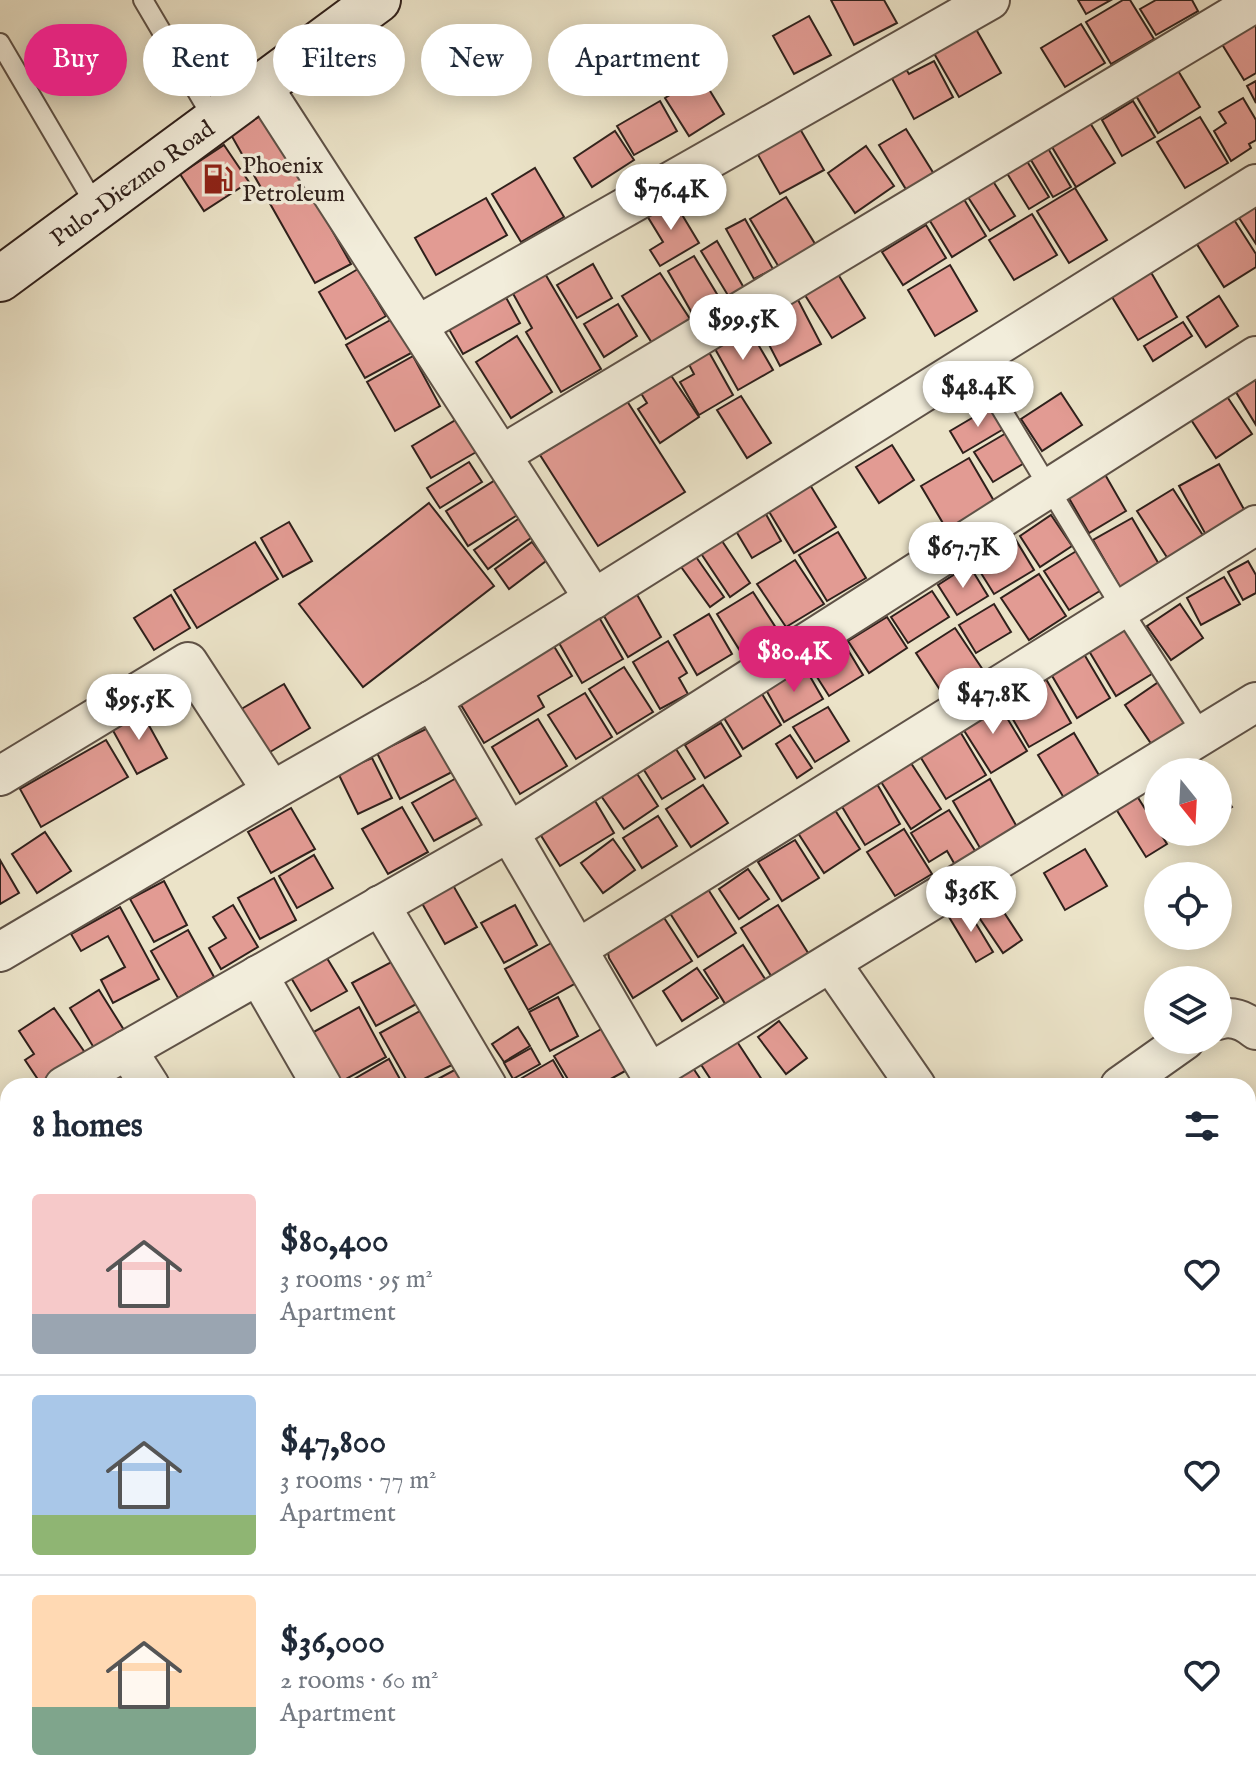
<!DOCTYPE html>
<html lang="en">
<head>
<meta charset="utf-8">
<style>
  body { margin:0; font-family:"IM FELL English",serif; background:#f6f6f7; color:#1f2937; height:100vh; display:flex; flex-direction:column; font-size:30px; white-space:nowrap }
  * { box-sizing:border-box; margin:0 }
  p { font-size:26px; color:#747a83 }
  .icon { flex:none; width:44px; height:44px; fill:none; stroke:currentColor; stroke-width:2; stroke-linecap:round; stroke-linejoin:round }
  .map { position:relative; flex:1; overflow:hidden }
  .side { position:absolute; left:0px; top:1078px; width:1256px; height:712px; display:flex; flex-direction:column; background:#fff; border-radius:24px 24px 0 0; box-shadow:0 4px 20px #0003 }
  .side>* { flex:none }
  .top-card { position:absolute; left:24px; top:24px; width:800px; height:72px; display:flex; gap:16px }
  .needle { width:52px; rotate:162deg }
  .buttons { position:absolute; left:1144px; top:758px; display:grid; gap:16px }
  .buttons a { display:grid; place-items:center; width:88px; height:88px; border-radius:50%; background:#fff; box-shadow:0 4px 20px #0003; font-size:40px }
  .price { position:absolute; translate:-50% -68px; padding:0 18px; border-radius:28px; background:#fff; color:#222; font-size:26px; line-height:52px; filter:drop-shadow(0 2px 4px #0008) }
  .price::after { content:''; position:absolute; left:50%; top:48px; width:24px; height:18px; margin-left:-12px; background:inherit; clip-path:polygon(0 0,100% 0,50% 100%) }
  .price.current { background:#db2777; color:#fff }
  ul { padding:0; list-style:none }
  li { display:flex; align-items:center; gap:24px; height:200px; padding:0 32px }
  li+li { border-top:2px solid #e0e1e3 }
  li span { display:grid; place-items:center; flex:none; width:224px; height:160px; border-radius:8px; color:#555 }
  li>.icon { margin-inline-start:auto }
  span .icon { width:96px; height:96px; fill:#fffc; stroke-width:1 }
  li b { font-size:34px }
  h2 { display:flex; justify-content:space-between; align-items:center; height:96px; padding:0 32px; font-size:34px }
  .chip { padding:0 28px; border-radius:36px; background:#fff; box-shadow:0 4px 20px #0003; font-size:28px; line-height:72px }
  .chip.current { background:#db2777; color:#fff }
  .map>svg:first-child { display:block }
</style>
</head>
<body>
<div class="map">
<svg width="1256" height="1790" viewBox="0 0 1256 1790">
  <rect width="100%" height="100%" fill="#ebe3c8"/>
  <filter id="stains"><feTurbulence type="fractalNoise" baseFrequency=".0025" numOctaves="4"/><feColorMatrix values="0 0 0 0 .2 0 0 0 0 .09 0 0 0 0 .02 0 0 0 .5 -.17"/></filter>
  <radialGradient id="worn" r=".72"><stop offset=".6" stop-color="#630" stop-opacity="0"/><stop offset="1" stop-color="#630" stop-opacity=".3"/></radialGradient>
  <!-- green -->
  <g fill="#b4c498" stroke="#72725a" stroke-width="2">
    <path d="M8 1358V1782H325L330 1790H0V1362Z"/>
    <path d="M1256 1384V1790H592L605 1782H1248V1389Z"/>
  </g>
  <!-- building -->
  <g fill="#e29b93" stroke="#30211c" stroke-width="2">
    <path d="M831 0H884L897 23 854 45Z"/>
    <path d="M1078 0H1111L1086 14Z"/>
    <path d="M1123 0H1130L1154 39 1111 64 1086 22Z"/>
    <path d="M1156 0H1192L1198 11 1156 35 1140 9Z"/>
    <path d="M809 16 831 55 794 74 773 36Z"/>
    <path d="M1256 19V73L1244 80 1220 41Z"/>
    <path d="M973 24 1001 73 959 97 931 48Z"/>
    <path d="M1081 24 1105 63 1065 87 1041 48Z"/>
    <path d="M934 61 953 97 914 119 889 73 904 66 909 74Z"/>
    <path d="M1177 69 1200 107 1158 133 1135 94Z"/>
    <path d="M701 76 724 114 689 136 665 98Z"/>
    <path d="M1256 81V103L1247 86Z"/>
    <path d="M1243 98 1256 120V140L1249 144 1251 148 1231 161 1214 131 1226 123 1219 112Z"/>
    <path d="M660 101 677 131 634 155 617 126Z"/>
    <path d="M1133 101 1155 137 1122 156 1102 120Z"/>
    <path d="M266 113 351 264 315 283 230 133Z"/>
    <path d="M1200 117 1228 163 1185 188 1157 142Z"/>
    <path d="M1087 118 1115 163 1076 187 1049 142Z"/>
    <path d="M796 122 824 170 780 194 753 146Z"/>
    <path d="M906 129 934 174 907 191 879 145Z"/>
    <path d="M615 131 634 160 592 187 574 158Z"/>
    <path d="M224 145 249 182 204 211 180 174Z"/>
    <path d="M1046 145 1071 187 1053 197 1028 155Z"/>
    <path d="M866 146 894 186 855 213 828 173Z"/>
    <path d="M1025 158 1049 197 1029 209 1005 170Z"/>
    <path d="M535 168 564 217 521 242 492 194Z"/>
    <path d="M991 178 1015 216 990 231 966 194Z"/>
    <path d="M1075 188 1107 240 1069 263 1037 211Z"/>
    <path d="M962 196 986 236 952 257 927 216Z"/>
    <path d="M1256 196V244L1234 210Z"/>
    <path d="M786 197 817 247 780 269 750 219Z"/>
    <path d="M486 198 507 235 436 275 415 238Z"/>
    <path d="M672 198 699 243 660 266 650 250 663 242 646 214Z"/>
    <path d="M1032 214 1057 255 1014 280 989 240Z"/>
    <path d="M1231 215 1256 254V267L1224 287 1193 238Z"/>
    <path d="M745 219 773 269 754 279 726 229Z"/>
    <path d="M926 225 946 258 903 285 882 252Z"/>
    <path d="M717 241 744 288 729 297 701 251Z"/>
    <path d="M694 256 723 304 696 320 668 271Z"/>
    <path d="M593 264 612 298 577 318 557 285Z"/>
    <path d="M950 265 977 311 935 336 908 290Z"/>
    <path d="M358 269 386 316 346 339 319 292Z"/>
    <path d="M1149 269 1177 317 1138 340 1109 292Z"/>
    <path d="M836 271 865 318 832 338 803 292Z"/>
    <path d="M544 272 601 369 561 392 526 332 532 328 511 290Z"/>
    <path d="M660 273 690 319 652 343 622 296Z"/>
    <path d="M503 292 520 323 463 354 446 324Z"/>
    <path d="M796 296 821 344 780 366 764 335 776 329 766 311Z"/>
    <path d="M1219 296 1238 326 1206 347 1187 317Z"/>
    <path d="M618 304 637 336 604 357 584 324Z"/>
    <path d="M394 318 413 352 365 378 346 345Z"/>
    <path d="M1183 322 1192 336 1153 361 1144 346Z"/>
    <path d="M517 336 552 392 511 418 476 362Z"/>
    <path d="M732 336 739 348 755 339 773 370 738 390 714 347Z"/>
    <path d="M705 345 733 395 699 415 680 382 694 374 685 357Z"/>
    <path d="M413 356 440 406 395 431 367 382Z"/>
    <path d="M1256 370V425L1231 384Z"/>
    <path d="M668 371 699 417 660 443 638 409 647 403 639 390Z"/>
    <path d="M1224 392 1252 434 1216 458 1188 415Z"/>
    <path d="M1061 393 1082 425 1042 451 1021 419Z"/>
    <path d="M741 396 771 443 747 458 717 410Z"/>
    <path d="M627 401 685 492 598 546 540 455Z"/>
    <path d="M994 405 1007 427 963 453 950 431Z"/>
    <path d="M459 418 478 451 431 478 412 446Z"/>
    <path d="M1008 432 1026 462 993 482 974 452Z"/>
    <path d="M892 445 914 480 879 503 856 467Z"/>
    <path d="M969 458 994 501 947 530 921 486Z"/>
    <path d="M469 462 482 482 440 508 427 488Z"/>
    <path d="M1219 464 1246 513 1206 535 1179 486Z"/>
    <path d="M1103 471 1126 511 1089 533 1066 493Z"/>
    <path d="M497 479 519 514 468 546 446 511Z"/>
    <path d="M807 480 836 527 794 553 765 505Z"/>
    <path d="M1173 489 1204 537 1168 559 1137 511Z"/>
    <path d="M429 503 494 586 363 687 299 604Z"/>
    <path d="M763 509 781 541 752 558 733 526Z"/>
    <path d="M1051 515 1072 546 1040 567 1020 536Z"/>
    <path d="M521 517 535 535 488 569 474 550Z"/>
    <path d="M1132 518 1160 566 1121 589 1093 540Z"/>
    <path d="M289 522 312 561 283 577 261 538Z"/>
    <path d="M838 532 866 578 827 601 799 555Z"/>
    <path d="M1011 532 1034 570 994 594 971 557Z"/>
    <path d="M718 535 750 583 730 597 698 549Z"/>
    <path d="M255 542 278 579 197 628 174 590Z"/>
    <path d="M532 542 546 561 509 589 495 569Z"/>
    <path d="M1078 550 1103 589 1069 610 1044 571Z"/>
    <path d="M694 554 724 597 710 607 679 564Z"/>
    <path d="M795 560 824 604 786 627 757 584Z"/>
    <path d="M1248 561 1256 575V593L1243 600 1228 572Z"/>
    <path d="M969 565 988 596 957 615 938 585Z"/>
    <path d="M1039 574 1066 616 1029 640 1001 598Z"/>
    <path d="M1224 577 1240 604 1201 625 1187 598Z"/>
    <path d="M635 591 661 637 628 657 601 611Z"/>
    <path d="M932 591 949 617 908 643 891 617Z"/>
    <path d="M753 592 778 631 742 654 717 614Z"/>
    <path d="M171 595 190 628 154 650 134 618Z"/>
    <path d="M994 604 1011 632 976 653 959 625Z"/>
    <path d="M1180 604 1203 638 1171 660 1147 626Z"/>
    <path d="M596 612 623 659 582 683 555 636Z"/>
    <path d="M709 614 732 654 697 675 674 635Z"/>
    <path d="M887 617 907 648 869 673 848 641Z"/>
    <path d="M1125 622 1155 672 1116 696 1086 646Z"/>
    <path d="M955 628 985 673 946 699 916 653Z"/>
    <path d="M668 641 687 673 679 678 688 694 660 709 633 662Z"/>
    <path d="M552 643 572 676 538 696 544 707 484 743 458 700Z"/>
    <path d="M845 645 863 675 829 696 810 666Z"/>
    <path d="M1081 649 1110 698 1077 718 1048 669Z"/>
    <path d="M804 666 823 699 784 722 765 688Z"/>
    <path d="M624 667 653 712 617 734 589 689Z"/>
    <path d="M1042 672 1071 723 1029 747 1000 697Z"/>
    <path d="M1160 681 1187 722 1152 745 1125 705Z"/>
    <path d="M284 684 310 728 265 755 238 711Z"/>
    <path d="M585 693 612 737 576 759 548 715Z"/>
    <path d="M762 694 781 725 743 749 724 718Z"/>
    <path d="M995 698 1027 751 991 773 958 721Z"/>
    <path d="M828 707 849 741 815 762 793 727Z"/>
    <path d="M141 711 167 758 137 774 111 727Z"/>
    <path d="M538 719 567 766 520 794 492 747Z"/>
    <path d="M721 723 741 756 705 778 685 745Z"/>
    <path d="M955 723 986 775 946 799 915 748Z"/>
    <path d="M430 727 452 772 400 799 377 753Z"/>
    <path d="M1074 733 1103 782 1067 803 1038 755Z"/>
    <path d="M790 735 812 768 797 778 776 744Z"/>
    <path d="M106 740 128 777 41 827 20 789Z"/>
    <path d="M676 749 695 779 662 799 644 770Z"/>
    <path d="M907 757 941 809 911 829 878 777Z"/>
    <path d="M372 758 392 798 358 814 338 773Z"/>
    <path d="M1202 762 1208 772H1188Z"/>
    <path d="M632 766 658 806 624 829 597 790Z"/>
    <path d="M460 776 482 815 434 841 412 803Z"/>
    <path d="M990 779 1017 827 980 848 953 801Z"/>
    <path d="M877 784 900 824 865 845 841 805Z"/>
    <path d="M703 785 728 823 691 847 666 809Z"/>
    <path d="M1218 786 1232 807 1218 816Z"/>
    <path d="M591 794 614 833 560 866 535 826Z"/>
    <path d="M1137 796 1167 844 1146 857 1116 809Z"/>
    <path d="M402 807 428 852 388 874 362 829Z"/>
    <path d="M833 807 860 849 824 873 796 830Z"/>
    <path d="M291 808 315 849 271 873 248 832Z"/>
    <path d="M949 810 979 857 958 870 947 851 929 862 911 833Z"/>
    <path d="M658 816 677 846 642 868 623 838Z"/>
    <path d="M904 829 932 874 895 896 867 852Z"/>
    <path d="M45 832 71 871 37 893 12 854Z"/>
    <path d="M613 839 635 870 603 893 581 863Z"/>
    <path d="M795 840 819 878 782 901 758 862Z"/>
    <path d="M1085 849 1107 886 1065 910 1044 873Z"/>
    <path d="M314 855 333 888 297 908 279 876Z"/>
    <path d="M0 860 19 893 0 904Z"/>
    <path d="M748 869 769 899 739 919 719 889Z"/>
    <path d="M274 878 296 920 260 939 238 898Z"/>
    <path d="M450 880 477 927 445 944 419 898Z"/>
    <path d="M164 881 187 925 154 942 130 899Z"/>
    <path d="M704 883 736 933 698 957 666 907Z"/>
    <path d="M994 897 1022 940 1003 953 974 910Z"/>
    <path d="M233 905 258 947 221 969 209 948 226 938 213 917Z"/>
    <path d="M515 905 537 945 504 963 481 923Z"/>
    <path d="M778 905 810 956 773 979 741 928Z"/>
    <path d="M120 907 159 979 113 1003 101 980 125 967 108 936 81 951 71 934Z"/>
    <path d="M966 907 993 952 976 962 949 917Z"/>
    <path d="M659 910 692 961 633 998 609 958 607 948Z"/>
    <path d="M188 930 214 977 178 998 151 951Z"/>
    <path d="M553 942 576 983 528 1010 505 969Z"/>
    <path d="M743 945 769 985 729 1010 704 970Z"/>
    <path d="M322 950 347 991 311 1011 287 971Z"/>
    <path d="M397 959 420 1002 376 1026 352 983Z"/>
    <path d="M697 968 718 998 682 1021 663 991Z"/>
    <path d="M99 990 124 1030 94 1048 70 1008Z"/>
    <path d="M558 997 578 1036 550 1051 529 1012Z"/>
    <path d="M429 1006 460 1061 410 1086 380 1033Z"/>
    <path d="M359 1007 386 1057 337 1084 310 1034Z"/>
    <path d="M54 1008 86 1054 41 1084 25 1060 34 1054 19 1031Z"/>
    <path d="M779 1021 807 1058 786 1074 758 1037Z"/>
    <path d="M518 1027 530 1046 504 1062 492 1044Z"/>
    <path d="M603 1028 627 1070 598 1086H572L554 1056Z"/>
    <path d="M736 1040 766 1086H715L700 1063Z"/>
    <path d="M531 1048 540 1064 513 1079 504 1063Z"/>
    <path d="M389 1059 402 1083 397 1086H342Z"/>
    <path d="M553 1060 568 1086H518L515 1082Z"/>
    <path d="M460 1067 471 1086H425Z"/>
    <path d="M693 1068 705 1086H679L675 1080Z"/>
    <path d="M131 1069 142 1086H102Z"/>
    <path d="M0 1149 8 1152V1205L0 1210Z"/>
    <path d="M0 1304 8 1318V1321L0 1326Z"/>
  </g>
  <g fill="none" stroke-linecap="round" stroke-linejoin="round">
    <!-- lane casing -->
    <g stroke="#5f5247" stroke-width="22">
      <g id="lane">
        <path d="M143 0 215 122"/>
        <path d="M0 43 97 208"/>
        <path d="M973 362 1122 609 1203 735"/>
      </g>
    </g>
    <!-- street casing -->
    <g stroke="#5f5247" stroke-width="42">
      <g id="street">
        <path d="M263 87 594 599"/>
        <path d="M418 325 990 0"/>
        <path d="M503 454 1256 2"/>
        <path d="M432 700 657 1086"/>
        <path d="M0 776 188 662 272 791"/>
        <path d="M380 905 487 1086"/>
        <path d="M579 948 1256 525"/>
        <path d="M0 952 272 791 432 700 1256 184"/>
        <path d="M831 963 916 1086"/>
        <path d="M258 975 322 1086"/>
        <path d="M1218 1020C1232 1015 1245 1021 1256 1030"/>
        <path d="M127 1050 150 1086"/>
        <path d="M650 1073 1256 702"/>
        <path d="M64 1086 511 831 1256 356"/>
        <path d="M1120 1086 1185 1040"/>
        <path d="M0 1123 8 1136"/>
        <path d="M1248 1245 1256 1240"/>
        <path d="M426 1790 438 1782"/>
      </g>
    </g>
    <!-- secondary casing -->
    <g stroke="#30211c" stroke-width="48">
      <path id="secondary" d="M0 279 378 0"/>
    </g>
    <!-- lane -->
    <use href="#lane" stroke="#f2eddb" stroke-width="18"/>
    <!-- street -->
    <use href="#street" stroke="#f2eddb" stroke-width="38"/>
    <!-- secondary -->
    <use href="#secondary" stroke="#f2eddb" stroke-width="44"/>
  </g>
  <!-- icons -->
  <defs>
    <g id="fuel-bare" transform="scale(2.4)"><path d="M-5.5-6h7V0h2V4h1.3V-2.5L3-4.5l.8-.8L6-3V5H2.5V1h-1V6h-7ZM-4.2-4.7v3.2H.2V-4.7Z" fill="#8f2418" stroke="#f2eddb" stroke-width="2.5" paint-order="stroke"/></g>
  </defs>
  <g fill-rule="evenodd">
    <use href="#fuel-bare" x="218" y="179"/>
  </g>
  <g text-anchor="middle" stroke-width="7" stroke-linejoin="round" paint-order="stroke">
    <!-- poi labels -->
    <g font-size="24" fill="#30211c" stroke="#f2eddb" text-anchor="start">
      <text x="242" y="173">Phoenix<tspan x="242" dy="28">Petroleum</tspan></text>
    </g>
    <!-- street labels -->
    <g font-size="24" fill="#30211c" stroke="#f2eddb">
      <text transform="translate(132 183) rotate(-36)" y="8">Pulo-Diezmo Road</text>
    </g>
  </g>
  <rect width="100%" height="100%" filter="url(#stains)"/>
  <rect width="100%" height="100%" fill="url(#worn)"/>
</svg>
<div class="buttons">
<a><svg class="needle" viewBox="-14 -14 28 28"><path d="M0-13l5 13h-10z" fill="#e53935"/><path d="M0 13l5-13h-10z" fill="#747a83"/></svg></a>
<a><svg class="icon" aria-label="locate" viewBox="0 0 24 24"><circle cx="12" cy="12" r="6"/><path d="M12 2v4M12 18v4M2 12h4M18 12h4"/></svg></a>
<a><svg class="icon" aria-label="layers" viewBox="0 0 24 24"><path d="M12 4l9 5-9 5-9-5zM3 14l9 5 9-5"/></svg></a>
</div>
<b class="price" style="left:671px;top:232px">$76.4K</b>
<b class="price" style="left:743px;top:362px">$99.5K</b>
<b class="price" style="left:978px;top:429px">$48.4K</b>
<b class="price" style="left:963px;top:590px">$67.7K</b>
<b class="price current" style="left:794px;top:694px">$80.4K</b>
<b class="price" style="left:993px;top:736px">$47.8K</b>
<b class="price" style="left:139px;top:742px">$95.5K</b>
<b class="price" style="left:971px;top:934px">$36K</b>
<div class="top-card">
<a class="chip current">Buy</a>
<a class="chip">Rent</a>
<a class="chip">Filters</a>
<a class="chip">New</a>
<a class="chip">Apartment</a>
</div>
<section class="side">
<h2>8 homes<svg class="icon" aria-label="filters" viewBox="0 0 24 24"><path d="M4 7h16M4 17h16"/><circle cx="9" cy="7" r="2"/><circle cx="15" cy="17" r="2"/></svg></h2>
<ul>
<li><span style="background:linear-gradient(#f6c9c9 75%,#9aa5b1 0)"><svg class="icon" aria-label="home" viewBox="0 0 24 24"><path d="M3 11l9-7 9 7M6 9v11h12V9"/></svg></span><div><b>$80,400</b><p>3 rooms · 95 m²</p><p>Apartment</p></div><svg class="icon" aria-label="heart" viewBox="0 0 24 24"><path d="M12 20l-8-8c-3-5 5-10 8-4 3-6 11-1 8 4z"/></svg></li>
<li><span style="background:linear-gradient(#a9c7e8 75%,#8fb573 0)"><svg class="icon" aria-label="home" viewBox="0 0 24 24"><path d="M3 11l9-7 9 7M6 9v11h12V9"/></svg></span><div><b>$47,800</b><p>3 rooms · 77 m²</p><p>Apartment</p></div><svg class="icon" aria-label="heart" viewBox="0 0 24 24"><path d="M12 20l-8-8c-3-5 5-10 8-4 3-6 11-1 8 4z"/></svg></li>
<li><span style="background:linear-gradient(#ffd9b3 70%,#7fa58c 0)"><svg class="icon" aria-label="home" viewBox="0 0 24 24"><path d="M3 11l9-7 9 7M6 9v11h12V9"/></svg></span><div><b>$36,000</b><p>2 rooms · 60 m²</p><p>Apartment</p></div><svg class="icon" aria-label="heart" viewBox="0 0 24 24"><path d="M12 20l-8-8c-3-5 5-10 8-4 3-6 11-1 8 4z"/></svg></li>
</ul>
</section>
</div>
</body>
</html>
